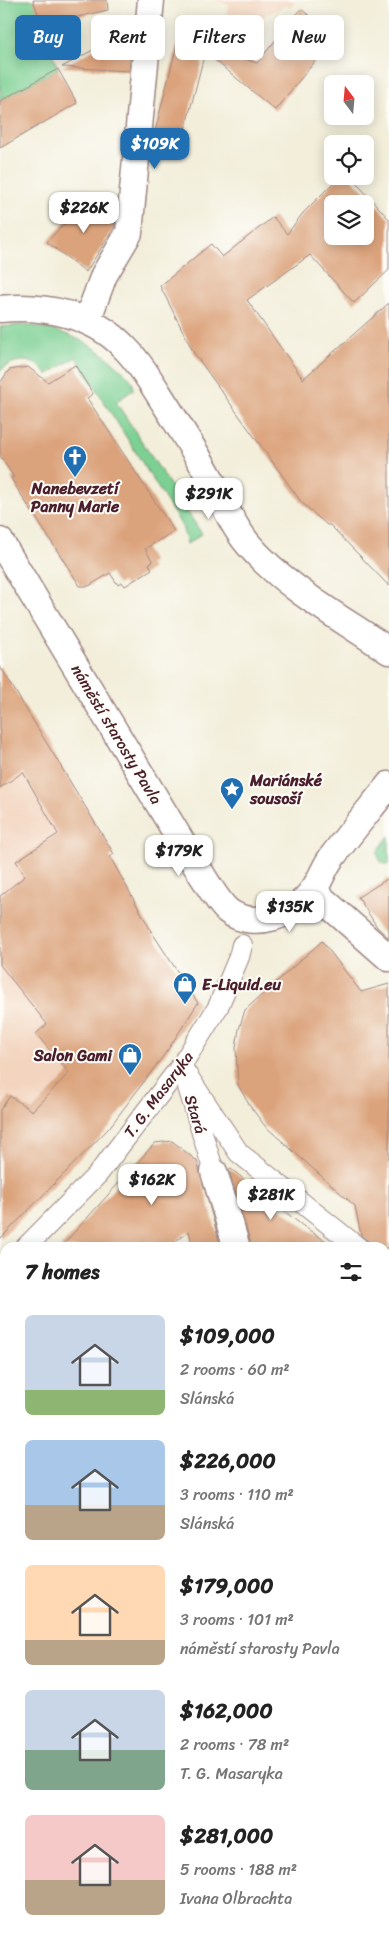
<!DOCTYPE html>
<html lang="en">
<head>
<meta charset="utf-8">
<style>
  body { margin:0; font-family:Sriracha,sans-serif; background:#f2f2f2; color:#222; height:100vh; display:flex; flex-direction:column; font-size:19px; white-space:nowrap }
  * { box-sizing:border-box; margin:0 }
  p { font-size:16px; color:#767676 }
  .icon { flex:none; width:28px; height:28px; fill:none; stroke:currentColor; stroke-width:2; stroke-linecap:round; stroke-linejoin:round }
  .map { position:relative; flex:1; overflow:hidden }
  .sheet { position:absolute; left:0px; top:1242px; width:390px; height:696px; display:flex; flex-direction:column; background:#fff; border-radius:15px 15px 0 0; box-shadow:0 2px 12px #0003 }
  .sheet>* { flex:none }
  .top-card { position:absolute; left:15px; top:15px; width:360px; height:45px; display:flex; gap:10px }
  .needle { width:32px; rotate:344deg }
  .fabs { position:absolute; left:324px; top:75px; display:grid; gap:10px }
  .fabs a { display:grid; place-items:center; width:50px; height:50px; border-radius:8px; background:#fff; box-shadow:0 2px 12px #0003; font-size:25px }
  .price { position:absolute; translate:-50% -42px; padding:0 11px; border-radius:10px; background:#fff; color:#222; font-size:16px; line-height:32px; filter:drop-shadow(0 1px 2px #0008) }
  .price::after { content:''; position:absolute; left:50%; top:30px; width:15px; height:11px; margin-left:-8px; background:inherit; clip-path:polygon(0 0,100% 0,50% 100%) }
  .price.current { background:#1f6fb2; color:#fff }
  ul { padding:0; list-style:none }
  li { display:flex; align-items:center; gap:15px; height:125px; padding:0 25px }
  li span { display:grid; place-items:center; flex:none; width:140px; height:100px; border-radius:8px; color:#555 }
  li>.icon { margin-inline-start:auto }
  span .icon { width:60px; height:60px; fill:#fffc; stroke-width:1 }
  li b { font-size:21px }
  h2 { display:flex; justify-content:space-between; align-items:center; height:60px; padding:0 25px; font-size:21px }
  .pill { padding:0 18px; border-radius:8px; background:#fff; box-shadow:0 2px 12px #0003; font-size:18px; line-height:45px }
  .pill.current { background:#1f6fb2; color:#fff }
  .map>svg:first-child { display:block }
</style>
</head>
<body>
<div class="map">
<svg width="389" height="1938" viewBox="0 0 389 1938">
  <rect width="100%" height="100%" fill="#fdfcf7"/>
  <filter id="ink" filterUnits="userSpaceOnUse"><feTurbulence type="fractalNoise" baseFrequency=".02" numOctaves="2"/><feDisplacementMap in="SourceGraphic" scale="10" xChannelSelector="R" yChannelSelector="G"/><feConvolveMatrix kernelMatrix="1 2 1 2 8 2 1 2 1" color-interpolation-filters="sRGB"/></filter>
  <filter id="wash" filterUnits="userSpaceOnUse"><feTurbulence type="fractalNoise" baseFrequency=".0096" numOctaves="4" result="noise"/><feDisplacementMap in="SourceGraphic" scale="20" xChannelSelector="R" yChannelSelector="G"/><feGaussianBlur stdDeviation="1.12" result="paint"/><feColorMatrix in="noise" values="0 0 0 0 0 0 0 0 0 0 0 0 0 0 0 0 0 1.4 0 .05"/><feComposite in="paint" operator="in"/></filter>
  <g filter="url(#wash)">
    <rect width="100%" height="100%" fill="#f2eeda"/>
    <!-- built -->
    <g fill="#f3d4be">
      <path d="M214 0H296L290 8 287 5 251 22 226 13 229 4Z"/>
      <path d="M46 739 114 854 110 857 153 934 198 1003 167 1051 109 1128 10 1230 6 1226 0 1232V769Z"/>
      <path d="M0 1853 5 1858V1934H92L97 1938H0Z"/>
      <path d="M263 1934H349L354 1938H265L266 1936Z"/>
    </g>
    <!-- green -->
    <g fill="#7cd093" stroke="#63785f">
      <path d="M0 0H34L58 69 0 101Z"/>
      <path d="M21 325C67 328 103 347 133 382V390L116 402 202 534 187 544 182 526 76 357 47 375C36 357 14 357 0 371V327Z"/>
      <path d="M389 836V864C381 865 379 859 377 852Z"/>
    </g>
    <g id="blocks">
      <!-- building -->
      <g fill="#dba37c" fill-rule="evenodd">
        <path d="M33 0H107L108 10 42 25Z"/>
        <path d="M301 9 335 37 275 110 205 52 182 141 154 135 183 21 212 27 207 46 257 63Z"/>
        <path d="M133 28 129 71 62 67Z"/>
        <path d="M58 69 77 103 0 148V101Z"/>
        <path d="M340 176H350L389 219V270L354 303 310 255 247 300 303 379 389 303V586L330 525H327L302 503 194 353 160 286 211 244 222 257 273 217 287 234 303 213ZM332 204H365V236H332Z"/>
        <path d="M88 198 115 219 114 228 86 272 47 242Z"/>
        <path d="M75 365 93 394 87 398 174 531 145 549 153 562 149 564 152 569 125 586 122 582 118 585 110 573 89 586H80L18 490 11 478 14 477 0 456V383L9 370 28 367 48 382Z"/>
        <path d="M0 666 114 854 110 857 153 934 198 1003 167 1051 109 1128 0 1239V1110L10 1096 32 1111 69 1073 36 1034 47 1024 0 965V896L25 876 16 861 58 834 23 772 0 788Z"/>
        <path d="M389 878V938L377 927 358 897Z"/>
        <path d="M322 941 361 992 389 984V1248H371L370 1243 361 1235 355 1206 265 1126 250 1106 238 1085 236 1048 239 1029 245 1010Z"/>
        <path d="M172 1141 197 1161 221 1248H193L189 1231 166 1248H60L155 1143Z"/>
        <path d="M231 1169 303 1226 336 1248H252L229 1170Z"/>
      </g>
    </g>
  </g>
  <g filter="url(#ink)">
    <use href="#blocks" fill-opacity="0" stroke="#9e8682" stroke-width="1"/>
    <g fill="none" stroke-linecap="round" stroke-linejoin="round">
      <!-- service casing -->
      <g stroke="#9e8682" stroke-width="15">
        <g id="service">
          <path d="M389 1659V1678"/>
          <path d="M385 1821 389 1825"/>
        </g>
      </g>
      <!-- pedestrian casing -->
      <g stroke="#9e8682" stroke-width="22">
        <g id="pedestrian">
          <path d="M181 1066 239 1153 359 1248"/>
          <path d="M188 1087 214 1172"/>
          <path d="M25 1248 98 1174 181 1066 218 1007 239 957 242 945"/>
          <path d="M385 1267 389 1270"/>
          <path d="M0 1273 5 1268"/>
        </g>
      </g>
      <!-- minor casing -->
      <g stroke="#9e8682" stroke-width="29">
        <g id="minor">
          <path d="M0 309C45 305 93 314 125 348 142 365 154 387 167 407 182 431 197 454 210 478 222 500 232 525 248 544 284 587 343 619 389 651"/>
          <path d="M87 321 104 275 129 233 151 0"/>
          <path d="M0 541 195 864C204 877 217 902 228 911 254 931 297 914 313 890 321 880 324 867 332 857 350 833 370 809 389 785"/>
          <path d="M313 891 389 958"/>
          <path d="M214 1172 237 1248"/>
          <path d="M385 1572 389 1576"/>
          <path d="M0 1575 5 1580"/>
          <path d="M0 1813 5 1818"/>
          <path d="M385 1923 389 1927"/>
          <path d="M137 1934 142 1938"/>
        </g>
      </g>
      <!-- service -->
      <use href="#service" stroke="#fff" stroke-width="12"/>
      <!-- pedestrian -->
      <use href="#pedestrian" stroke="#fff" stroke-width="20"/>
      <!-- minor -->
      <use href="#minor" stroke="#fff" stroke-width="26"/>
    </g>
  </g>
  <!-- icons -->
  <defs>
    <g id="church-pin" transform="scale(1.25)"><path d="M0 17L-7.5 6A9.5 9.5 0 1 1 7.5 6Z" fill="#1f6fb2" stroke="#fdfcf7"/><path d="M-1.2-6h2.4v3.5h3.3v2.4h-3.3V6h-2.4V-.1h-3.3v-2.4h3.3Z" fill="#fff"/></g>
    <g id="sight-pin" transform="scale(1.25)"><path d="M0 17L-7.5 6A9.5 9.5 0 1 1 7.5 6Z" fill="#1f6fb2" stroke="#fdfcf7"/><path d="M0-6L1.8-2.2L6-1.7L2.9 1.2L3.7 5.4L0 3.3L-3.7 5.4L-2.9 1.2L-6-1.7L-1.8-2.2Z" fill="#fff"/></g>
    <g id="shop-pin" transform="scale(1.25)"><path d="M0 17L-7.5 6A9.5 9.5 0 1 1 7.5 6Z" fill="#1f6fb2" stroke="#fdfcf7"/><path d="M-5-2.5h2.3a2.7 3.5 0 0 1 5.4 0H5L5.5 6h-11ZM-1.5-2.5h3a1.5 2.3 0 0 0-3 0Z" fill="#fff"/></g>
  </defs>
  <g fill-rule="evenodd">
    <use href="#church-pin" x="75" y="457"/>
    <use href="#sight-pin" x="232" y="789"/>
    <use href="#shop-pin" x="185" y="984"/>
    <use href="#shop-pin" x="130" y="1055"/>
  </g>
  <g text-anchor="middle" stroke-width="4" stroke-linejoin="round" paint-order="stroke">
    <!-- poi labels -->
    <g font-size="16" font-weight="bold" fill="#4a1f2b" stroke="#fdfcf7" text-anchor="start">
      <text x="75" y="494" text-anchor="middle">Nanebevzetí<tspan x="75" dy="18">Panny Marie</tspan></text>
      <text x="250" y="786">Mariánské<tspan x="250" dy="18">sousoší</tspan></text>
      <text x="202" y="990">E-Liquid.eu</text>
      <text x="112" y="1061" text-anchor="end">Salon Gami</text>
    </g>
    <!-- street labels -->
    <g font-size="16" fill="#4a1f2b" stroke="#fdfcf7">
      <text transform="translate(117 734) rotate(59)" y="6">náměstí starosty Pavla</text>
      <text transform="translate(158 1094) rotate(-53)" y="6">T. G. Masaryka</text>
      <text transform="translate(196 1114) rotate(73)" y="6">Stará</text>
    </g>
  </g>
</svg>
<div class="fabs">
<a><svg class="needle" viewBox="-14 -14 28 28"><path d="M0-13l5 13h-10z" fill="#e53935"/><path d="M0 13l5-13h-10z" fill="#767676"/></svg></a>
<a><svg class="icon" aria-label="locate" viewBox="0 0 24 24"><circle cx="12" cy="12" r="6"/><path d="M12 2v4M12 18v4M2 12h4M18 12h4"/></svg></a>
<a><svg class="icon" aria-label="layers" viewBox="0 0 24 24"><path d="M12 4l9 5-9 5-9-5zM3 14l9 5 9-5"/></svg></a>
</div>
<b class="price current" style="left:155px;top:170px">$109K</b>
<b class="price" style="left:84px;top:234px">$226K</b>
<b class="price" style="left:209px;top:520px">$291K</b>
<b class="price" style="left:179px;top:877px">$179K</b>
<b class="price" style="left:290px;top:933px">$135K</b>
<b class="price" style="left:152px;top:1206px">$162K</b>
<b class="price" style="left:271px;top:1221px">$281K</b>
<div class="top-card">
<a class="pill current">Buy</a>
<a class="pill">Rent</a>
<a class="pill">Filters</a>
<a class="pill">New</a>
</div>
<section class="sheet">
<h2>7 homes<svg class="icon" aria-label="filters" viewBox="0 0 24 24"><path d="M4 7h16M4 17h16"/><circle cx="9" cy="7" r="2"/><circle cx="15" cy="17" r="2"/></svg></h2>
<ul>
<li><span style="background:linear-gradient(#c9d6e8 75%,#8fb573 0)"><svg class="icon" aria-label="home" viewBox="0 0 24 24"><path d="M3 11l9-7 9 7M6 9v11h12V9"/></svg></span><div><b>$109,000</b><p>2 rooms · 60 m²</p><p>Slánská</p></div></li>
<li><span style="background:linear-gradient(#a9c7e8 65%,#b9a48a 0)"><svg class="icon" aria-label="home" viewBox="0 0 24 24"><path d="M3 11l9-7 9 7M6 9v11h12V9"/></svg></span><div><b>$226,000</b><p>3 rooms · 110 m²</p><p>Slánská</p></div></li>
<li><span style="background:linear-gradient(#ffd9b3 75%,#b9a48a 0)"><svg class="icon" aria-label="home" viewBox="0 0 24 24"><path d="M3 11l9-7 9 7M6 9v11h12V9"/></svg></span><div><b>$179,000</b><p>3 rooms · 101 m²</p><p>náměstí starosty Pavla</p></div></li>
<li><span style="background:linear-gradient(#c9d6e8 60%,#7fa58c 0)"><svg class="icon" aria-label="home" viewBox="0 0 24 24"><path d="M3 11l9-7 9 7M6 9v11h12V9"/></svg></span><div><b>$162,000</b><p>2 rooms · 78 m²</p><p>T. G. Masaryka</p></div></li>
<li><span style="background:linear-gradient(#f6c9c9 65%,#b9a48a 0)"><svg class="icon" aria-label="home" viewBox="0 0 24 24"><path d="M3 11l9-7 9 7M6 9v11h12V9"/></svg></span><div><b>$281,000</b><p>5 rooms · 188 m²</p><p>Ivana Olbrachta</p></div></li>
</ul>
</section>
</div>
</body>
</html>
